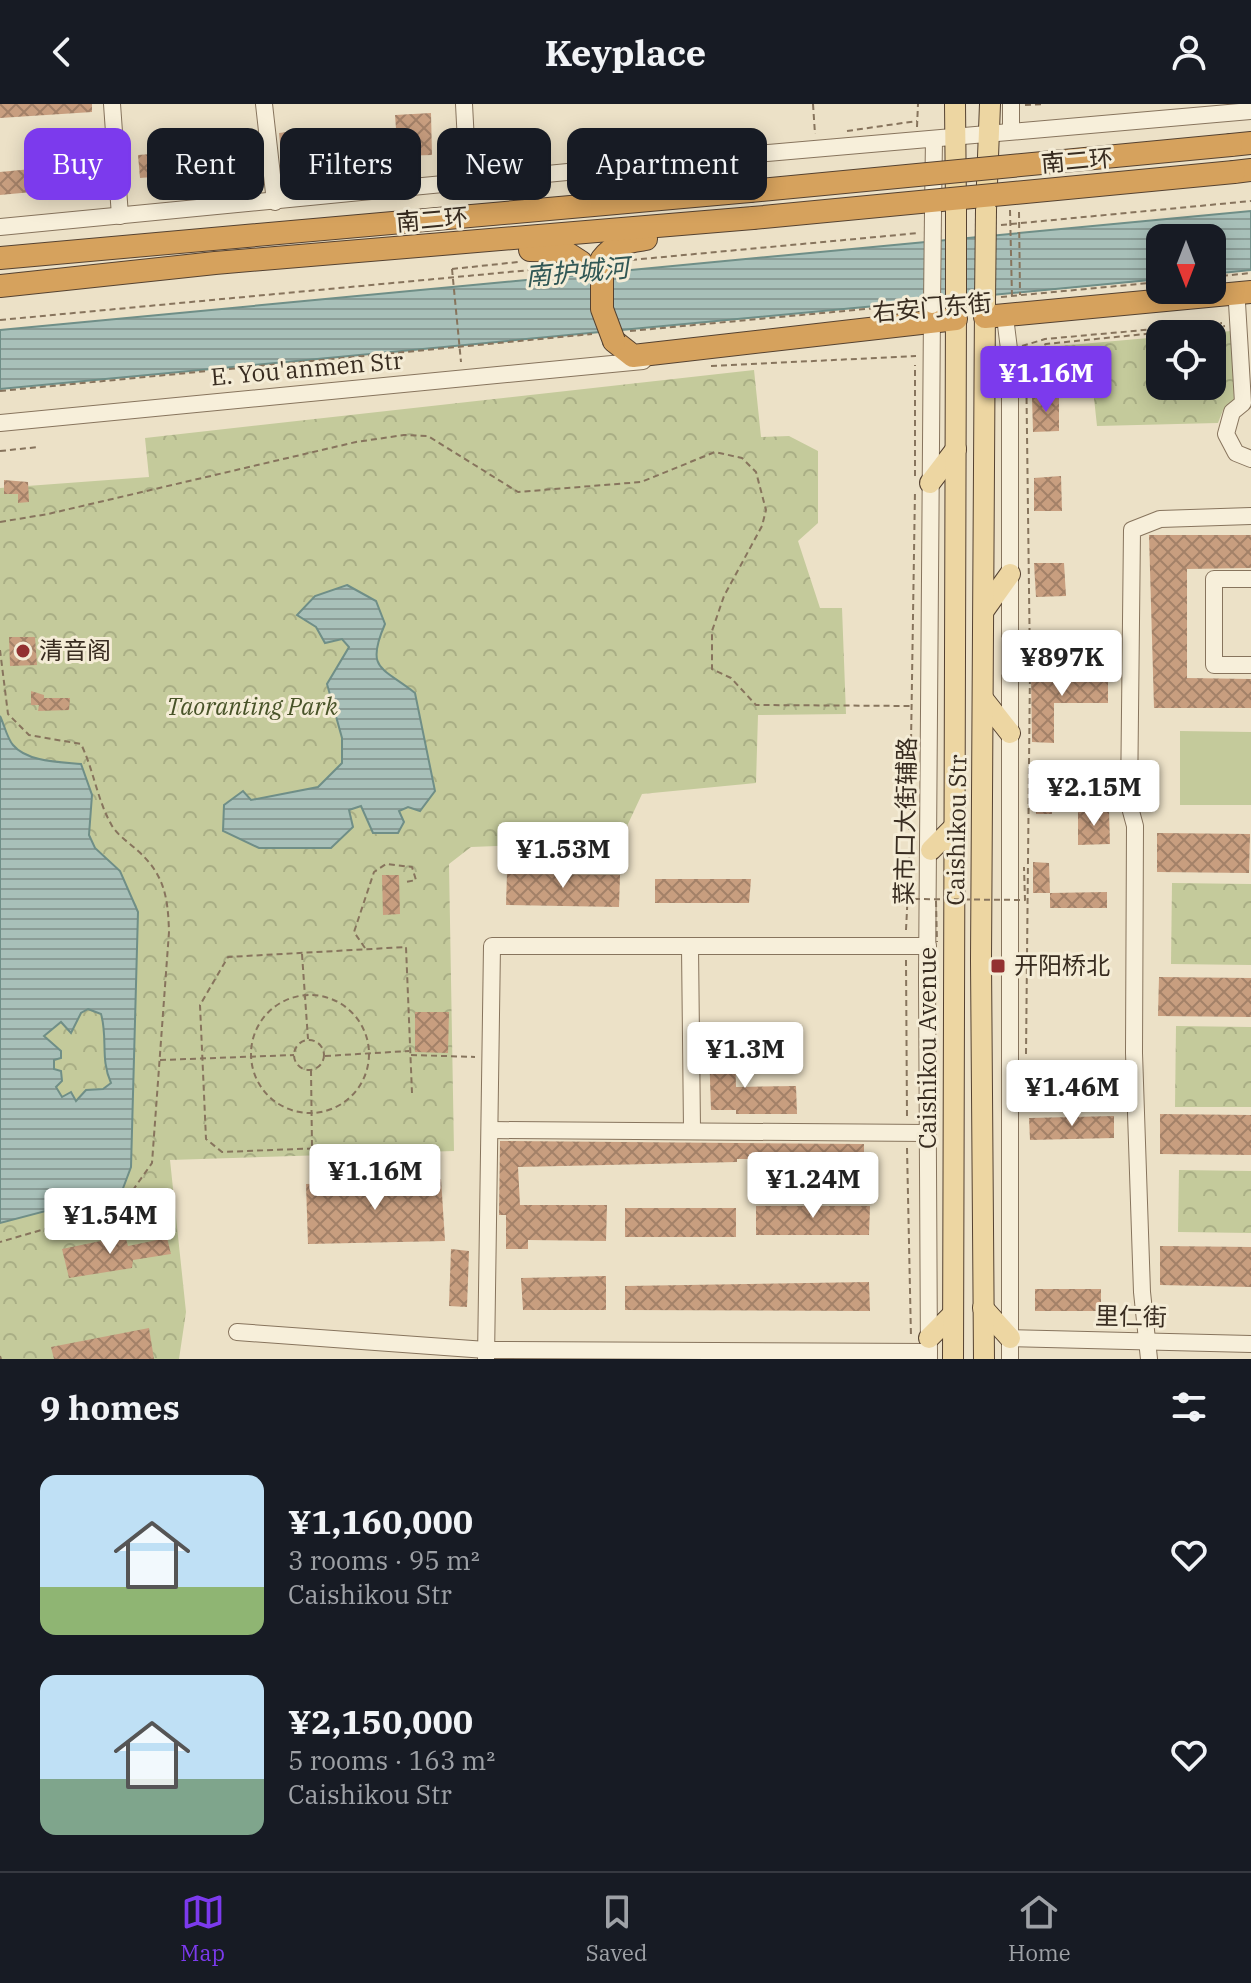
<!DOCTYPE html>
<html lang="en">
<head>
<meta charset="utf-8">
<style>
  body { margin:0; font-family:"IBM Plex Serif","Noto Sans SC",serif; background:#20242c; color:#f1f3f6; height:100vh; display:flex; flex-direction:column; font-size:30px; white-space:nowrap }
  * { box-sizing:border-box; margin:0 }
  p { font-size:26px; color:#9ea1a6 }
  .icon { flex:none; width:44px; height:44px; fill:none; stroke:currentColor; stroke-width:2; stroke-linecap:round; stroke-linejoin:round }
  .map { position:relative; height:1255px; overflow:hidden }
  .sheet { display:flex; flex-direction:column; background:#171b24; flex:1 }
  .sheet>* { flex:none }
  .top-card { position:absolute; left:24px; top:24px; width:800px; height:72px; display:flex; gap:16px }
  .needle { width:52px; rotate:180deg }
  .buttons { position:absolute; left:1146px; top:120px; display:grid; gap:16px }
  .buttons a { display:grid; place-items:center; width:80px; height:80px; border-radius:16px; background:#171b24; box-shadow:0 4px 20px #0003; font-size:40px }
  .price { position:absolute; translate:-50% -68px; padding:0 18px; border-radius:8px; background:#fff; color:#222; font-size:26px; line-height:52px; filter:drop-shadow(0 2px 4px #0008) }
  .price::after { content:''; position:absolute; left:50%; top:48px; width:24px; height:18px; margin-left:-12px; background:inherit; clip-path:polygon(0 0,100% 0,50% 100%) }
  .price.on { background:#7c3aed; color:#fff }
  ul { padding:0; list-style:none }
  li { display:flex; align-items:center; gap:24px; height:200px; padding:0 40px }
  li span { display:grid; place-items:center; flex:none; width:224px; height:160px; border-radius:16px; color:#555 }
  li>.icon { margin-inline-start:auto }
  span .icon { width:96px; height:96px; fill:#fffc; stroke-width:1 }
  li b { font-size:34px }
  h2 { display:flex; justify-content:space-between; align-items:center; height:96px; padding:0 40px; font-size:34px }
  .pill { padding:0 28px; border-radius:16px; background:#171b24; box-shadow:0 4px 20px #0003; font-size:28px; line-height:72px }
  .pill.on { background:#7c3aed; color:#fff }
  header { display:flex; justify-content:space-between; align-items:center; height:104px; padding:0 40px; background:#171b24; font-size:36px; font-weight:700 }
  .tabs { display:flex; justify-content:space-around; align-items:center; height:112px; border-top:2px solid #363941; background:#171b24; font-size:22px; color:#9ea1a6 }
  .tabs a { display:grid; justify-items:center; gap:4px }
  .tabs .on { color:#7c3aed }
  .map>svg:first-child { display:block }
</style>
</head>
<body>
<header><svg class="icon" aria-label="back" viewBox="0 0 24 24"><path d="M15 5l-7 7 7 7"/></svg>Keyplace<svg class="icon" aria-label="person" viewBox="0 0 24 24"><circle cx="12" cy="8" r="4"/><path d="M4 21q1-7 8-7t8 7"/></svg></header>
<div class="map">
<svg width="1251" height="1255" viewBox="0 0 1251 1255">
  <defs>
    <pattern id="park-crowns" width="20" height="18" patternUnits="userSpaceOnUse" patternTransform="scale(2)"><rect width="20" height="18" fill="#c4ca9b"/><path d="M2 6a3 3 0 1 1 6 0M12 15a3 3 0 1 1 6 0" fill="none" stroke="#a9ae85"/></pattern>
    <pattern id="water-rules" width="6" height="5" patternUnits="userSpaceOnUse" patternTransform="scale(2)"><rect width="6" height="5" fill="#a8c0b9"/><path d="M0 2.5h6" fill="none" stroke="#8a9c96"/></pattern>
    <pattern id="building-cross-hatch" width="8" height="8" patternUnits="userSpaceOnUse" patternTransform="scale(2)"><rect width="8" height="8" fill="#c89e7f"/><path d="M0 0l8 8M0 8l8-8" fill="none" stroke="#a38168"/></pattern>
  </defs>
  <rect width="100%" height="100%" fill="#ece1c7"/>
  <!-- park -->
  <g fill="url(#park-crowns)">
    <path d="M1231 227 1234 296 1223 306 1218 319 1097 322 1093 285 1038 287V250L1047 243 1160 233V282H1212V230H1196Z"/>
    <path d="M754 266 761 333 789 332 818 347V419L798 437 820 504H842L846 610 758 611 756 679 642 690 620 737 471 743 449 760 454 1047 170 1056 186 1208 179 1255H0V384L149 373 145 334Z"/>
    <path d="M1172 779 1251 780V861L1171 860Z"/>
    <path d="M1176 922 1251 923V1003H1175Z"/>
    <path d="M1179 1066 1251 1067V1129L1178 1128Z"/>
  </g>
  <!-- garden -->
  <path fill="#c4ca9b" d="M1180 627 1251 628V701H1180Z"/>
  <!-- water -->
  <g fill="url(#water-rules)" stroke="#6f8e87" stroke-width="2" fill-rule="evenodd">
    <path d="M1251 107V166L1212 170V134H1160V175L0 285V226Z"/>
    <path d="M347 481 376 497 385 520C365 566 382 563 415 589L435 687 420 707 408 703 399 707 404 718 398 729H373L361 702 349 706 353 723 331 744H259L223 727 224 701 243 687 251 696 318 683 342 659V634L327 580 349 543 342 535 325 539 316 523 297 511 315 492Z"/>
    <path d="M0 612C4 620 7 634 13 641 27 658 60 658 81 660L92 691 89 731 95 744 120 767 138 808 131 1063 122 1087 0 1119ZM88 905 101 910C108 934 100 955 111 979L103 985 86 986 76 997 71 988 62 993 56 983 62 977 61 967 54 965V956L61 954V947L44 932 61 918 71 929 81 909Z"/>
  </g>
  <!-- building -->
  <g fill="url(#building-cross-hatch)">
    <path d="M0 0H92V8L0 14Z"/>
    <path d="M431 9 432 51 398 52 395 11Z"/>
    <path d="M320 24 324 65 283 69 279 29Z"/>
    <path d="M243 43 247 65 140 74 138 51Z"/>
    <path d="M94 59 96 82 0 91V68Z"/>
    <path d="M1032 293H1059V327L1033 328Z"/>
    <path d="M1061 372 1062 407H1034V374Z"/>
    <path d="M4 376 28 378 29 398 18 399V390H4Z"/>
    <path d="M1149 431H1251V464L1187 465V574L1251 575V604H1154Z"/>
    <path d="M1034 459H1064L1066 492 1036 493Z"/>
    <path d="M9 533H35L37 561 10 562Z"/>
    <path d="M1031 570H1108V599H1054V639L1032 638Z"/>
    <path d="M31 587 44 591V594H70L69 606 38 607 39 601H31Z"/>
    <path d="M1051 660H1109V678L1051 677Z"/>
    <path d="M1036 680H1051L1052 710H1036Z"/>
    <path d="M1109 707 1110 740 1078 741V708Z"/>
    <path d="M1157 729 1250 730 1249 769 1157 768Z"/>
    <path d="M1033 758 1049 759 1050 789H1033Z"/>
    <path d="M507 770 620 771 619 803 506 801Z"/>
    <path d="M382 771H399L400 810 383 811Z"/>
    <path d="M655 775H751L749 799H655Z"/>
    <path d="M1107 788V804H1050V789Z"/>
    <path d="M1159 873 1251 874V913L1158 912Z"/>
    <path d="M415 908H449L448 949 415 948Z"/>
    <path d="M735 944 736 983 796 982 797 1010H736V1006H711L709 945Z"/>
    <path d="M1115 957V976L1029 974V958Z"/>
    <path d="M1160 1010 1251 1011V1051L1160 1050Z"/>
    <path d="M1114 1012V1034L1030 1036 1029 1014Z"/>
    <path d="M500 1037 864 1040V1055H737V1058L518 1063 520 1101H607L606 1137 528 1136V1145H506V1111H499Z"/>
    <path d="M441 1075 445 1137 308 1140 306 1080Z"/>
    <path d="M756 1102H870L869 1131H756Z"/>
    <rect x="625" y="1104" width="111" height="29"/>
    <path d="M125 1132 128 1142 167 1134 171 1150 133 1156 132 1164 69 1174 62 1145Z"/>
    <path d="M1160 1142 1251 1143V1183L1160 1181Z"/>
    <path d="M451 1145 469 1147 467 1203 449 1202Z"/>
    <path d="M606 1172V1206H523L521 1174Z"/>
    <path d="M869 1178 870 1207 625 1206V1182Z"/>
    <rect x="1035" y="1185" width="66" height="22"/>
    <path d="M149 1224 154 1255H54L51 1243Z"/>
  </g>
  <g fill="none" stroke-linecap="round" stroke-linejoin="round">
    <!-- minor casing -->
    <g stroke="#87745d" stroke-width="18">
      <g id="minor">
        <path d="M112 0 120 112"/>
        <path d="M264 0 275 98"/>
        <path d="M464 0 468 77"/>
        <path d="M1011 0V27"/>
        <path d="M933 106 934 35"/>
        <path d="M0 123 722 53 1251 7"/>
        <path d="M1237 199 1243 299 1232 308 1226 330 1236 349 1251 355"/>
        <path d="M1006 221 1010 253V1255"/>
        <path d="M0 319 643 257"/>
        <path d="M1251 475H1214V561H1251"/>
        <path d="M690 843 692 1025"/>
        <path d="M490 1026 928 1029"/>
        <path d="M237 1228 486 1246 929 1248"/>
        <path d="M1010 1234 1251 1240"/>
        <path d="M486 1255 492 842H928"/>
        <path d="M929 1255 927 875 932 207"/>
        <path d="M1149 1255 1142 1188 1134 949 1135 722 1129 700 1132 426 1160 415 1251 412"/>
      </g>
    </g>
    <!-- major casing -->
    <g stroke="#554231" stroke-width="22">
      <g id="major">
        <path d="M955 0 956 105"/>
        <path d="M986 106 990 0"/>
        <path d="M930 379 956 345"/>
        <path d="M985 505 1010 470"/>
        <path d="M984 596 1010 629"/>
        <path d="M931 746 955 722"/>
        <path d="M983 1204 1010 1234"/>
        <path d="M929 1234 953 1210"/>
        <path d="M953 1255 956 201"/>
        <path d="M984 1255 981 857 985 198"/>
      </g>
    </g>
    <!-- highway casing -->
    <g stroke="#554231" stroke-width="24">
      <g id="highway">
        <path d="M1231 41 1251 39"/>
        <path d="M1234 68 1251 66"/>
        <path d="M530 146 564 147 581 158"/>
        <path d="M0 154 750 87"/>
        <path d="M602 155C614 139 627 138 646 135"/>
        <path d="M0 182 215 159 753 114"/>
        <path d="M985 213 1251 188"/>
        <path d="M614 237 633 252 956 215"/>
      </g>
    </g>
    <!-- path -->
    <g stroke="#87745d" stroke-width="2" stroke-dasharray="6 4" stroke-linecap="butt">
      <path d="M813 0 815 30"/>
      <path d="M1025 1 1044 0"/>
      <path d="M917 23 918 0"/>
      <path d="M847 27 917 17"/>
      <path d="M1001 121 1251 97"/>
      <path d="M631 156 919 129"/>
      <path d="M452 165 518 158"/>
      <path d="M1212 173 1251 169"/>
      <path d="M1001 193 1160 178"/>
      <path d="M0 216 541 165"/>
      <path d="M630 227 919 200"/>
      <path d="M1022 242 1045 235 1222 219"/>
      <path d="M711 262 916 252"/>
      <path d="M0 287 592 230"/>
      <path d="M0 347 39 343"/>
      <path d="M915 372V261"/>
      <path d="M0 418 48 410 356 338 404 331 428 332 518 388 641 378 715 348 742 354 756 368 766 406 762 422 724 492 712 527V565L731 574 756 601 913 602"/>
      <path d="M0 546 8 610 29 631 81 640C94 667 97 695 111 720 116 730 128 738 137 746 164 770 168 792 169 828L152 1059 121 1103 0 1138"/>
      <path d="M909 766 915 386"/>
      <path d="M906 826 909 766H913"/>
      <path d="M365 844 354 828 374 768 386 760 412 763 416 776 406 778"/>
      <path d="M302 850 308 935"/>
      <path d="M906 856 907 1014"/>
      <circle cx="310" cy="950" r="59"/>
      <circle cx="309" cy="951" r="15"/>
      <path d="M1026 950 1030 564 1026 251 1046 240 1225 222"/>
      <path d="M411 951 475 953"/>
      <path d="M325 952 409 947"/>
      <path d="M160 956 294 951"/>
      <path d="M311 966 312 1043"/>
      <path d="M323 1044 222 1048 206 1035 200 901 228 853 406 843 412 989"/>
      <path d="M907 1044 911 1234"/>
      <path d="M0 1252 1 1255"/>
    </g>
    <!-- minor -->
    <use href="#minor" stroke="#f7efda" stroke-width="16"/>
    <!-- major -->
    <use href="#major" stroke="#edd6a2" stroke-width="20"/>
    <!-- highway -->
    <use href="#highway" stroke="#d6a25d" stroke-width="22"/>
    <!-- minor-bridge casing -->
    <g stroke="#87745d" stroke-width="18" stroke-linecap="butt">
      <path id="minor-bridge" d="M932 201 933 108"/>
    </g>
    <!-- major-bridge casing -->
    <g stroke="#554231" stroke-width="22" stroke-linecap="butt">
      <g id="major-bridge">
        <path d="M985 198 986 106"/>
        <path d="M956 201V105"/>
      </g>
    </g>
    <!-- highway-bridge casing -->
    <g stroke="#554231" stroke-width="24" stroke-linecap="butt">
      <g id="highway-bridge">
        <path d="M750 87 1231 41"/>
        <path d="M753 114 1234 68"/>
        <path d="M602 155V205L614 237"/>
      </g>
    </g>
    <!-- path-bridge -->
    <g stroke="#87745d" stroke-width="2" stroke-dasharray="6 4" stroke-linecap="butt">
      <path d="M1010 106 1012 193"/>
      <path d="M1019 108 1020 191"/>
      <path d="M452 165 461 258"/>
      <path d="M913 766V795L1025 796 1024 763"/>
      <path d="M936 797 937 838"/>
    </g>
    <!-- minor-bridge -->
    <use href="#minor-bridge" stroke="#f7efda" stroke-width="16"/>
    <!-- major-bridge -->
    <use href="#major-bridge" stroke="#edd6a2" stroke-width="20"/>
    <!-- highway-bridge -->
    <use href="#highway-bridge" stroke="#d6a25d" stroke-width="22"/>
  </g>
  <!-- markers -->
  <g fill="#933131" stroke="#f4ecd6" stroke-width="3">
    <circle cx="23" cy="547" r="8"/>
    <rect x="990" y="854" width="16" height="16" rx="4"/>
  </g>
  <g text-anchor="middle" stroke-width="6" stroke-linejoin="round" paint-order="stroke">
    <!-- street labels -->
    <g font-size="24" fill="#382c20" stroke="#f4ecd6">
      <text transform="translate(1077 57) rotate(-5)" y="8">南二环</text>
      <text transform="translate(432 116) rotate(-5)" y="8">南二环</text>
      <text transform="translate(932 204) rotate(-5)" y="8">右安门东街</text>
      <text transform="translate(307 265) rotate(-5)" y="8">E. You'anmen Str</text>
      <text transform="translate(906 717) rotate(-89)" y="8">菜市口大街辅路</text>
      <text transform="translate(957 726) rotate(-89)" y="8">Caishikou Str</text>
      <text transform="translate(928 944) rotate(-90)" y="8">Caishikou Avenue</text>
      <text transform="translate(1131 1213) rotate(1)" y="8">里仁街</text>
    </g>
    <!-- poi labels -->
    <g font-size="24" fill="#382c20" stroke="#f4ecd6" text-anchor="start">
      <text x="39" y="555">清音阁</text>
      <text x="1014" y="870">开阳桥北</text>
    </g>
    <!-- park labels -->
    <g font-size="24" font-style="italic" fill="#485328" stroke="#f4ecd6">
      <text x="252" y="611">Taoranting Park</text>
    </g>
    <!-- water labels -->
    <g font-size="26" font-style="italic" fill="#305755" stroke="#f4ecd6">
      <text transform="translate(577 168) rotate(-5)" y="9">南护城河</text>
    </g>
  </g>
</svg>
<div class="buttons">
<a><svg class="needle" viewBox="-14 -14 28 28"><path d="M0-13l5 13h-10z" fill="#e53935"/><path d="M0 13l5-13h-10z" fill="#9ea1a6"/></svg></a>
<a><svg class="icon" aria-label="locate" viewBox="0 0 24 24"><circle cx="12" cy="12" r="6"/><path d="M12 2v4M12 18v4M2 12h4M18 12h4"/></svg></a>
</div>
<b class="price on" style="left:1046px;top:310px">¥1.16M</b>
<b class="price" style="left:1062px;top:594px">¥897K</b>
<b class="price" style="left:1094px;top:724px">¥2.15M</b>
<b class="price" style="left:563px;top:786px">¥1.53M</b>
<b class="price" style="left:745px;top:986px">¥1.3M</b>
<b class="price" style="left:1072px;top:1024px">¥1.46M</b>
<b class="price" style="left:375px;top:1108px">¥1.16M</b>
<b class="price" style="left:813px;top:1116px">¥1.24M</b>
<b class="price" style="left:110px;top:1152px">¥1.54M</b>
<div class="top-card">
<a class="pill on">Buy</a>
<a class="pill">Rent</a>
<a class="pill">Filters</a>
<a class="pill">New</a>
<a class="pill">Apartment</a>
</div>
</div>
<section class="sheet">
<h2>9 homes<svg class="icon" aria-label="filters" viewBox="0 0 24 24"><path d="M4 7h16M4 17h16"/><circle cx="9" cy="7" r="2"/><circle cx="15" cy="17" r="2"/></svg></h2>
<ul>
<li><span style="background:linear-gradient(#bfe0f5 70%,#8fb573 0)"><svg class="icon" aria-label="home" viewBox="0 0 24 24"><path d="M3 11l9-7 9 7M6 9v11h12V9"/></svg></span><div><b>¥1,160,000</b><p>3 rooms · 95 m²</p><p>Caishikou Str</p></div><svg class="icon" aria-label="heart" viewBox="0 0 24 24"><path d="M12 20l-8-8c-3-5 5-10 8-4 3-6 11-1 8 4z"/></svg></li>
<li><span style="background:linear-gradient(#bfe0f5 65%,#7fa58c 0)"><svg class="icon" aria-label="home" viewBox="0 0 24 24"><path d="M3 11l9-7 9 7M6 9v11h12V9"/></svg></span><div><b>¥2,150,000</b><p>5 rooms · 163 m²</p><p>Caishikou Str</p></div><svg class="icon" aria-label="heart" viewBox="0 0 24 24"><path d="M12 20l-8-8c-3-5 5-10 8-4 3-6 11-1 8 4z"/></svg></li>
</ul>
</section>
<nav class="tabs">
<a class="on"><svg class="icon" aria-label="map" viewBox="0 0 24 24"><path d="M3 6l6-2 6 2 6-2v14l-6 2-6-2-6 2zM9 4v14M15 6v14"/></svg>Map</a>
<a><svg class="icon" aria-label="saved" viewBox="0 0 24 24"><path d="M7 4h10v16l-5-4-5 4z"/></svg>Saved</a>
<a><svg class="icon" aria-label="home" viewBox="0 0 24 24"><path d="M3 11l9-7 9 7M6 9v11h12V9"/></svg>Home</a>
</nav>
</body>
</html>
